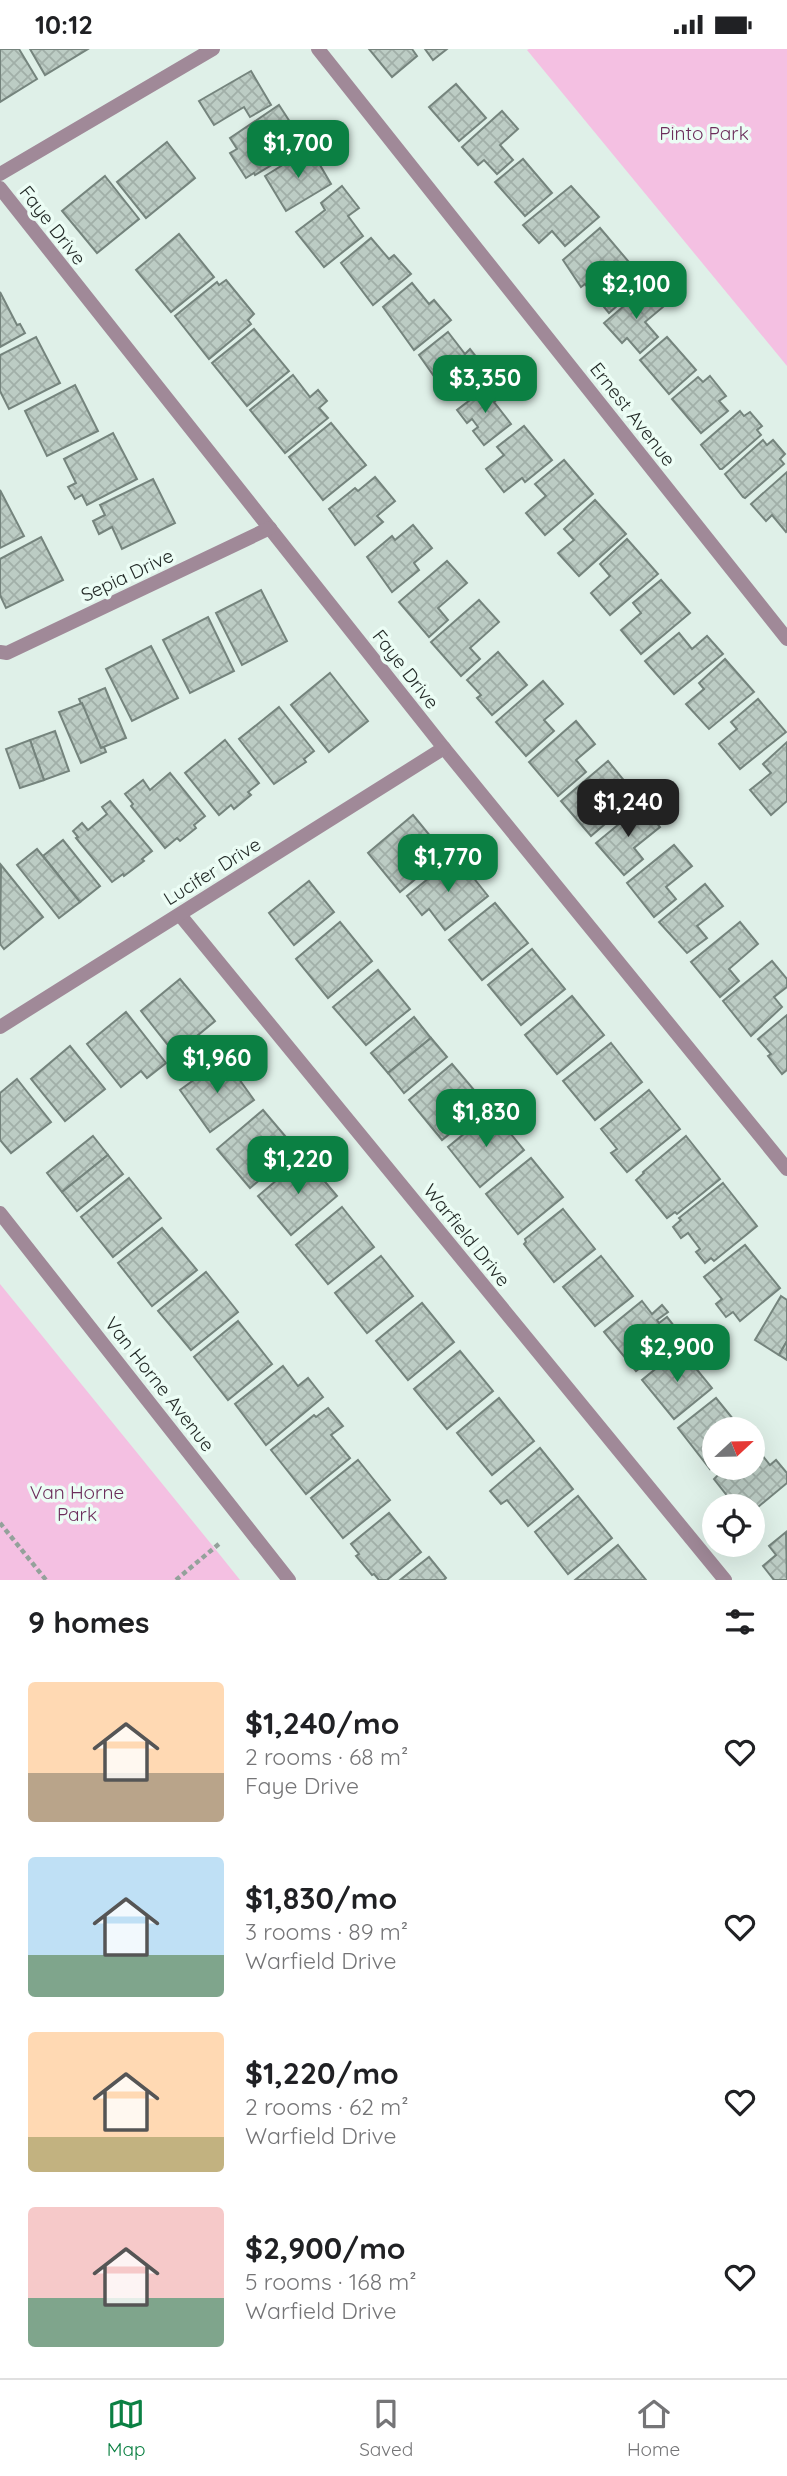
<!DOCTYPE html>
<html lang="en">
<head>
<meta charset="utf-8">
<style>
  body { margin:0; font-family:Quicksand,sans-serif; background:#f2f2f2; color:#202124; height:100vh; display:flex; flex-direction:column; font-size:26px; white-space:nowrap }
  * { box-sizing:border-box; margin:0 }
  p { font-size:23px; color:#757577 }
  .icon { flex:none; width:38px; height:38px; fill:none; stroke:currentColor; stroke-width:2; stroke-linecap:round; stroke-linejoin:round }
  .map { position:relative; height:1531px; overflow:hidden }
  .drawer { display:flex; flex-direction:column; background:#fff; flex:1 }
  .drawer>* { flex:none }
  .needle { width:46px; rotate:68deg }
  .controls { position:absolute; left:702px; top:1368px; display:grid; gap:14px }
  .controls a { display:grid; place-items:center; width:63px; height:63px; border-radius:50%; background:#fff; box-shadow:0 7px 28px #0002; font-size:35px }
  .price { position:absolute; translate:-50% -60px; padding:0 16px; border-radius:14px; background:#0b8043; color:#fff; font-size:23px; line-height:46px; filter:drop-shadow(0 2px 4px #0008) }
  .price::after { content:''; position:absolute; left:50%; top:42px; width:21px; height:16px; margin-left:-10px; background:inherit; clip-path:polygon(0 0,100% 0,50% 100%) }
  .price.current { background:#222; color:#fff }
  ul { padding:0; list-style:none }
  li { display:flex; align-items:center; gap:21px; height:175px; padding:0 28px }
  li span { display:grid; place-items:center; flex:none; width:196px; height:140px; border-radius:7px; color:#555 }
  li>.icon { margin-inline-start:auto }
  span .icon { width:84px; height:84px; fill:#fffc; stroke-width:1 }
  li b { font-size:30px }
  h2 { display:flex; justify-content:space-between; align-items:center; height:84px; padding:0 28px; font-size:30px }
  .status { display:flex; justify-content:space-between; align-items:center; height:49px; padding:0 35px; background:#fff; direction:ltr }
  .status svg { height:19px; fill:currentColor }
  .tabs { display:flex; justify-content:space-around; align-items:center; height:98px; border-top:2px solid #e0e0e0; background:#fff; font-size:19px; color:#757577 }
  .tabs a { display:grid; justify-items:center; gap:4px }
  .tabs .current { color:#0b8043 }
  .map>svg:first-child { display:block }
</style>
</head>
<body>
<div class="status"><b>10:12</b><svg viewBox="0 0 49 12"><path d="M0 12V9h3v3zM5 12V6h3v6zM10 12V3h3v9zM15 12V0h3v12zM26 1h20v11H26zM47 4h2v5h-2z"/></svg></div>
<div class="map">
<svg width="787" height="1531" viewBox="0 0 787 1531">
  <defs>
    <pattern id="building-cross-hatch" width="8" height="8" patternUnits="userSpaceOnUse" patternTransform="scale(1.75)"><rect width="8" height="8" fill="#bcccc4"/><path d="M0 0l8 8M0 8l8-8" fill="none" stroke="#a1afa8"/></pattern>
  </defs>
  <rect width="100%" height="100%" fill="#dff0e8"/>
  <!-- green -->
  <g fill="#f4c0e2">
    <path d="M529 0H787V317L527 1Z"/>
    <path d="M0 1235 216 1501 240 1531H0Z"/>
  </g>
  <!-- building -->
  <g fill="url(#building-cross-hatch)" stroke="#75847d" stroke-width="2">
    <path d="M0 0H19L37 30 0 53Z"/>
    <path d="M30 0H88L45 26Z"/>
    <path d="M369 0H412L417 7 392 28Z"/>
    <path d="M425 0H447L433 11Z"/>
    <path d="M251 22 271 56 250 68 244 58 214 76 199 52Z"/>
    <path d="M456 35 486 69 459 92 429 58Z"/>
    <path d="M279 56 292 76 284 81 295 99 292 101 293 103 255 126 254 124 246 129 230 104 237 100 230 89Z"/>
    <path d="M502 62 518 80 500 96 513 111 497 125 484 111 478 116 462 98Z"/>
    <path d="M167 93 195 129 146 169 117 133Z"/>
    <path d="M310 99 331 135 286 162 265 127Z"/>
    <path d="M523 110 552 144 525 167 495 133Z"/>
    <path d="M105 127 139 170 97 204 62 162Z"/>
    <path d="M342 137 359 159 348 167 363 187 324 218 296 183 325 161 321 154Z"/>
    <path d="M571 137 599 168 565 197 552 182 539 194 523 176Z"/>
    <path d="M600 179 645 232 609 264 585 235 581 238 563 211Z"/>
    <path d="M179 185 214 228 171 263 136 221Z"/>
    <path d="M371 189 389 210 394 206 411 225 373 256 341 214Z"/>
    <path d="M226 231 254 265 248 271 251 275 209 310 175 267 217 233 219 236Z"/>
    <path d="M412 234 429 255 434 251 451 271 414 301 383 258Z"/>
    <path d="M646 238 663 258 645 273 658 288 640 304 627 289 622 294 604 274Z"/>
    <path d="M0 243 17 276 20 275 25 284 0 298Z"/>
    <path d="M254 280 289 322 247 357 212 314Z"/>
    <path d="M448 283 465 305 470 300 486 320 450 350 419 306Z"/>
    <path d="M36 288 60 334 9 360 0 342V306Z"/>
    <path d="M667 288 696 321 669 345 640 311Z"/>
    <path d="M293 326 310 348 318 341 327 352 319 359 328 369 285 404 250 361Z"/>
    <path d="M710 327 726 347 719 352 728 362 701 384 672 350 698 328 703 333Z"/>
    <path d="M491 335 500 348 494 353 511 375 484 396 473 382 478 378 472 370 467 374 457 361Z"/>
    <path d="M75 336 98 382 47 407 25 362Z"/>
    <path d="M740 362 744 367 750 363 762 377 757 381 761 386 722 420H720L701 396Z"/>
    <path d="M331 374 366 416 323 451 289 408Z"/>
    <path d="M524 377 552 411 525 433 522 429 504 443 486 420 504 406 497 398Z"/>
    <path d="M113 384 137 430 87 456 82 446 75 450 68 438 76 434 64 410Z"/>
    <path d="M763 391 767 396 773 391 785 405 780 410 784 415 745 449 743 448 725 425Z"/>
    <path d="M564 411 593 445 545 486 526 464 546 447 535 435Z"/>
    <path d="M787 423V482L786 483 772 466 766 472 751 455Z"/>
    <path d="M375 428 395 452 377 467 383 473 355 496 329 460 355 439 358 442Z"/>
    <path d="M153 430 175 474 122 500 112 478 99 485 93 472 105 466 100 456Z"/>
    <path d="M0 441 24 487 0 499Z"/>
    <path d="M595 451 626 485 579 527 558 504 574 491 564 480Z"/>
    <path d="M413 476 432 499 414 514 419 521 392 543 367 508 392 487 395 491Z"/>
    <path d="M41 488 63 531 6 559 0 546V510Z"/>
    <path d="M627 490 658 525 610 566 591 544 610 527 600 515Z"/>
    <path d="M447 512 467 534 438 559 448 571 429 588 399 553Z"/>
    <path d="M661 531 690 564 641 605 621 581 641 564 633 554Z"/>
    <path d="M261 541 287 592 242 616 216 564Z"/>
    <path d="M479 551 499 573 470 599 480 610 461 627 431 593Z"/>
    <path d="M208 568 234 622 190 644 163 591Z"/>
    <path d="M679 584 692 600 707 587 723 605 674 645 645 612Z"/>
    <path d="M151 597 178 649 132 672 106 620Z"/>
    <path d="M498 603 527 636 492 666 477 649 481 646 467 631Z"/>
    <path d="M725 610 754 643 709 680 686 655 704 640 699 634Z"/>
    <path d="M330 624 368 672 329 703 291 656Z"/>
    <path d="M543 632 563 655 544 671 554 682 526 707 496 673Z"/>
    <path d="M105 639 126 689 101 699 79 650Z"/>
    <path d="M758 650 786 683 740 720 719 695 737 680 731 673Z"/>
    <path d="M82 654 101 699 104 698 106 703 81 714 59 663Z"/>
    <path d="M279 658 314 702 304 710 306 713 274 735 239 690Z"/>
    <path d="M576 672 595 695 576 711 586 723 558 747 529 713Z"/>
    <path d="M55 682 69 722 44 731 30 691Z"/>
    <path d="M30 691 44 731 20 739 6 700Z"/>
    <path d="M225 691 259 734 248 743 251 746 234 760 231 756 219 766 185 724Z"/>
    <path d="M787 693V752L771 766 750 741 771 724 763 715Z"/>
    <path d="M608 712 627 735 608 751 619 763 591 787 561 752Z"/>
    <path d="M170 724 205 767 194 776 196 779 180 792 177 789 165 799 131 757 133 755 125 745 143 731 150 741Z"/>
    <path d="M110 752 152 802 142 810 144 812 124 827 123 825 112 833 76 789 78 788 73 782 82 774 88 781 107 765 102 758Z"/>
    <path d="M642 756 660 778 634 799 643 810 624 826 596 794Z"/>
    <path d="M413 766 445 805 400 843 368 804Z"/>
    <path d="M63 791 100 837 80 853 43 807Z"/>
    <path d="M674 796 692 817 666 838 676 850 654 868 627 834Z"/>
    <path d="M37 800 80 853 59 869 17 816Z"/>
    <path d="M456 807 488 847 445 881 429 860 422 866 407 847Z"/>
    <path d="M1 816 43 868 4 900 0 895Z"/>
    <path d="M309 832 334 863 294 896 269 864Z"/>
    <path d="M705 835 723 857 697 877 707 889 687 904 659 873Z"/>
    <path d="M495 854 528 894 482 931 449 891Z"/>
    <path d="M340 873 372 912 328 949 296 910Z"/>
    <path d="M740 873 758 895 729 920 739 932 720 948 691 913Z"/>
    <path d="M532 900 565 940 521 976 488 936Z"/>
    <path d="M772 912 787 930V938L774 948 782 958 751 987 723 952Z"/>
    <path d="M378 921 410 960 366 996 333 958Z"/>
    <path d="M180 930 215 972 175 1005 141 962Z"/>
    <path d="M572 947 604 986 557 1025 525 986Z"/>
    <path d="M126 963 166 1014 147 1029 141 1022 121 1038 87 995Z"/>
    <path d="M787 966V1021L782 1025 768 1007 771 1005 758 990Z"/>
    <path d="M414 968 431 989 388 1024 371 1004Z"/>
    <path d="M431 989 447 1008 404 1044 388 1024Z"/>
    <path d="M611 994 642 1033 595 1071 563 1032Z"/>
    <path d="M70 997 105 1040 65 1072 31 1030Z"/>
    <path d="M224 1009 254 1051 210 1083 180 1041Z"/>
    <path d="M452 1015 486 1055 442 1091 409 1051Z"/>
    <path d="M17 1030 51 1073 11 1104 0 1091V1044Z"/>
    <path d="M649 1041 680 1080 627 1123 611 1104 617 1100 601 1080Z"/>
    <path d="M263 1061 296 1100 250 1139 217 1100Z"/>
    <path d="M492 1062 524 1101 480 1138 448 1098Z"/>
    <path d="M93 1087 108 1106 62 1143 47 1124Z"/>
    <path d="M686 1087 720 1130 677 1165 675 1163 667 1169 636 1131 644 1124 643 1123Z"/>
    <path d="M108 1106 123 1125 77 1162 62 1143Z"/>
    <path d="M304 1108 337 1147 291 1186 258 1147Z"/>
    <path d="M531 1109 563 1148 518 1185 486 1145Z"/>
    <path d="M129 1129 161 1169 113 1208 81 1168Z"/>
    <path d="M723 1134 757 1177 714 1212 711 1209 705 1214 696 1203 700 1200 688 1184 681 1189 673 1178 681 1171 679 1169Z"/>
    <path d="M342 1158 374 1198 328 1235 296 1196Z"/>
    <path d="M563 1160 595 1200 554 1233 524 1195 526 1193 525 1190Z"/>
    <path d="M162 1179 197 1221 152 1257 118 1214Z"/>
    <path d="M745 1196 780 1239 740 1272 733 1263 726 1268 716 1255 722 1250 704 1228Z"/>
    <path d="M381 1207 413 1247 367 1284 335 1244Z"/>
    <path d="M601 1207 633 1247 595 1277 563 1238Z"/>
    <path d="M206 1223 238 1263 191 1301 158 1262Z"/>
    <path d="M781 1247 787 1251V1292L779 1306 755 1291Z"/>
    <path d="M642 1252 652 1265 662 1256 668 1263 657 1271 659 1274 667 1268 678 1282 671 1288 674 1292 636 1322 604 1283Z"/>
    <path d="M422 1254 454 1293 408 1331 376 1292Z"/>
    <path d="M238 1272 272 1315 228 1351 194 1308Z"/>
    <path d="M787 1292V1311L779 1306Z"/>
    <path d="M680 1300 712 1339 674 1370 642 1331Z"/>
    <path d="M460 1302 493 1342 447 1380 414 1340Z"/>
    <path d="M283 1317 298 1337 308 1329 323 1348 266 1396 235 1355Z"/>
    <path d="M499 1349 534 1392 492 1426 457 1384Z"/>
    <path d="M716 1349 742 1381H714V1417L710 1420 678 1379Z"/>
    <path d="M328 1359 343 1377 331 1386 350 1409 306 1445 271 1401 314 1366 316 1368Z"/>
    <path d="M754 1396 770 1416 776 1411 787 1424V1434L752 1463V1458H736L714 1430 725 1419H752Z"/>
    <path d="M540 1399 573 1440 528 1477 507 1451 501 1455 490 1442Z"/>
    <path d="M358 1411 390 1451 343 1489 311 1449Z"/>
    <path d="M578 1447 612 1489 568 1525 535 1483Z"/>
    <path d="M389 1464 421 1503 387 1531H379L374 1525 372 1526 356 1507 359 1505 351 1495Z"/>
    <path d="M786 1483 787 1531H774L763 1517 776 1506 769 1497Z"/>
    <path d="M618 1496 646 1531H575Z"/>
    <path d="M429 1508 446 1529 444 1531H400Z"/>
  </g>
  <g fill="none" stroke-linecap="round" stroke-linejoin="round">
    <!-- path -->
    <g stroke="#94a19b" stroke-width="4.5" stroke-dasharray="5 3.5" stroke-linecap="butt">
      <path d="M0 1474 46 1531"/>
      <path d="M176 1531 220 1494"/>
    </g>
    <!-- minor -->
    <g stroke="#a08998" stroke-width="14">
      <path d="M318 0 787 590"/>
      <path d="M0 125 213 0"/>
      <path d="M0 139 444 699 787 1120"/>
      <path d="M0 603 7 604 270 479"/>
      <path d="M180 866 725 1531"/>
      <path d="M0 978 444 699"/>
    </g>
    <!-- tertiary -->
    <path stroke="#a08998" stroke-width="14" d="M0 1164 289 1531"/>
  </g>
  <g text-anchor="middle" stroke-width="7" stroke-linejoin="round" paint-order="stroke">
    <!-- park labels -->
    <g font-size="19" fill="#6c2d5b" stroke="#ecfdf5">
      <text x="704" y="91">Pinto Park</text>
      <text x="77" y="1450">Van Horne<tspan x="77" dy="22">Park</tspan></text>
    </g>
    <!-- street labels -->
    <g font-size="19" fill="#232a27" stroke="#ecfdf5">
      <text transform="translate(53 176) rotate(52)" y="7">Faye Drive</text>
      <text transform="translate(633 365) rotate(52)" y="7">Ernest Avenue</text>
      <text transform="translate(127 526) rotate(-25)" y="7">Sepia Drive</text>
      <text transform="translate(406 620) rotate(52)" y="7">Faye Drive</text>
      <text transform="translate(212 822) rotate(-32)" y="7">Lucifer Drive</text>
      <text transform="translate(467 1186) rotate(51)" y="7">Warfield Drive</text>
      <text transform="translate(160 1335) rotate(52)" y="7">Van Horne Avenue</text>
    </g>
  </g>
</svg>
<div class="controls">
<a><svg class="needle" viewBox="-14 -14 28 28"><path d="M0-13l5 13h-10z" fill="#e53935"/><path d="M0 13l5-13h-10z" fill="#757577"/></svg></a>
<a><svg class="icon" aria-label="locate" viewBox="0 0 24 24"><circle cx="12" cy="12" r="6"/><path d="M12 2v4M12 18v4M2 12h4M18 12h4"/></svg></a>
</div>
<b class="price" style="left:298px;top:131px">$1,700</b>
<b class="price" style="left:636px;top:272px">$2,100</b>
<b class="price" style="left:485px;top:366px">$3,350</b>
<b class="price current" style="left:628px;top:790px">$1,240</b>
<b class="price" style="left:448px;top:845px">$1,770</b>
<b class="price" style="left:217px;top:1046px">$1,960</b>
<b class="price" style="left:486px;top:1100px">$1,830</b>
<b class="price" style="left:298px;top:1147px">$1,220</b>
<b class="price" style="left:677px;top:1335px">$2,900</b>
</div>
<section class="drawer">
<h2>9 homes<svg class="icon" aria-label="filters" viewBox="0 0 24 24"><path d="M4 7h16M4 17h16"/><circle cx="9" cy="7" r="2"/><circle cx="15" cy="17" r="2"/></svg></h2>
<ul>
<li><span style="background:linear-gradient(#ffd9b3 65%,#b9a48a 0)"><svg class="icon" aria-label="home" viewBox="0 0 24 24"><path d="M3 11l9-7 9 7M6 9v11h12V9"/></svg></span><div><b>$1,240/mo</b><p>2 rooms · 68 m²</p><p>Faye Drive</p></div><svg class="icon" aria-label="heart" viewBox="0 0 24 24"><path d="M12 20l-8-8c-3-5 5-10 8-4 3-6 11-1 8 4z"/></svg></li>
<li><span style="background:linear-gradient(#bfe0f5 70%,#7fa58c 0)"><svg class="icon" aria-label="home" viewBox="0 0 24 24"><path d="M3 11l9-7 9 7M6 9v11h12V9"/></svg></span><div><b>$1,830/mo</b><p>3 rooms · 89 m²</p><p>Warfield Drive</p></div><svg class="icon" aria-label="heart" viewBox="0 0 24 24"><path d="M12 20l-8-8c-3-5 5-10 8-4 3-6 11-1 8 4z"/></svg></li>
<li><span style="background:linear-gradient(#ffd9b3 75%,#c2b280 0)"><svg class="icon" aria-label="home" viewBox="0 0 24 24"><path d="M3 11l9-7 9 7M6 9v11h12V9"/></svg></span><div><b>$1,220/mo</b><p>2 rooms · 62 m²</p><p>Warfield Drive</p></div><svg class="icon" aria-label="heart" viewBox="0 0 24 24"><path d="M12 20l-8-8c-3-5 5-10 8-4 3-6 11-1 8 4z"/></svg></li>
<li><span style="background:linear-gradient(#f6c9c9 65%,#7fa58c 0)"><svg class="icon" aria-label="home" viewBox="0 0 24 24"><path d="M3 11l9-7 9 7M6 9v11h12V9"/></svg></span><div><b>$2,900/mo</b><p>5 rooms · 168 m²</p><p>Warfield Drive</p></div><svg class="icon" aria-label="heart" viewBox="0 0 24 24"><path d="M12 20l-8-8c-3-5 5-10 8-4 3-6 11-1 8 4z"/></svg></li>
</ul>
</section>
<nav class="tabs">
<a class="current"><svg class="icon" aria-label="map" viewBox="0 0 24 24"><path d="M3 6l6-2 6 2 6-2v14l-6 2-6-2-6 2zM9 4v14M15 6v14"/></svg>Map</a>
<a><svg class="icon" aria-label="saved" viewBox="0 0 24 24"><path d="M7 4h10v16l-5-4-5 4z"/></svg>Saved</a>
<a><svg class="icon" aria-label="home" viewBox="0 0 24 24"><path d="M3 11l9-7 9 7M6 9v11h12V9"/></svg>Home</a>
</nav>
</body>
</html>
